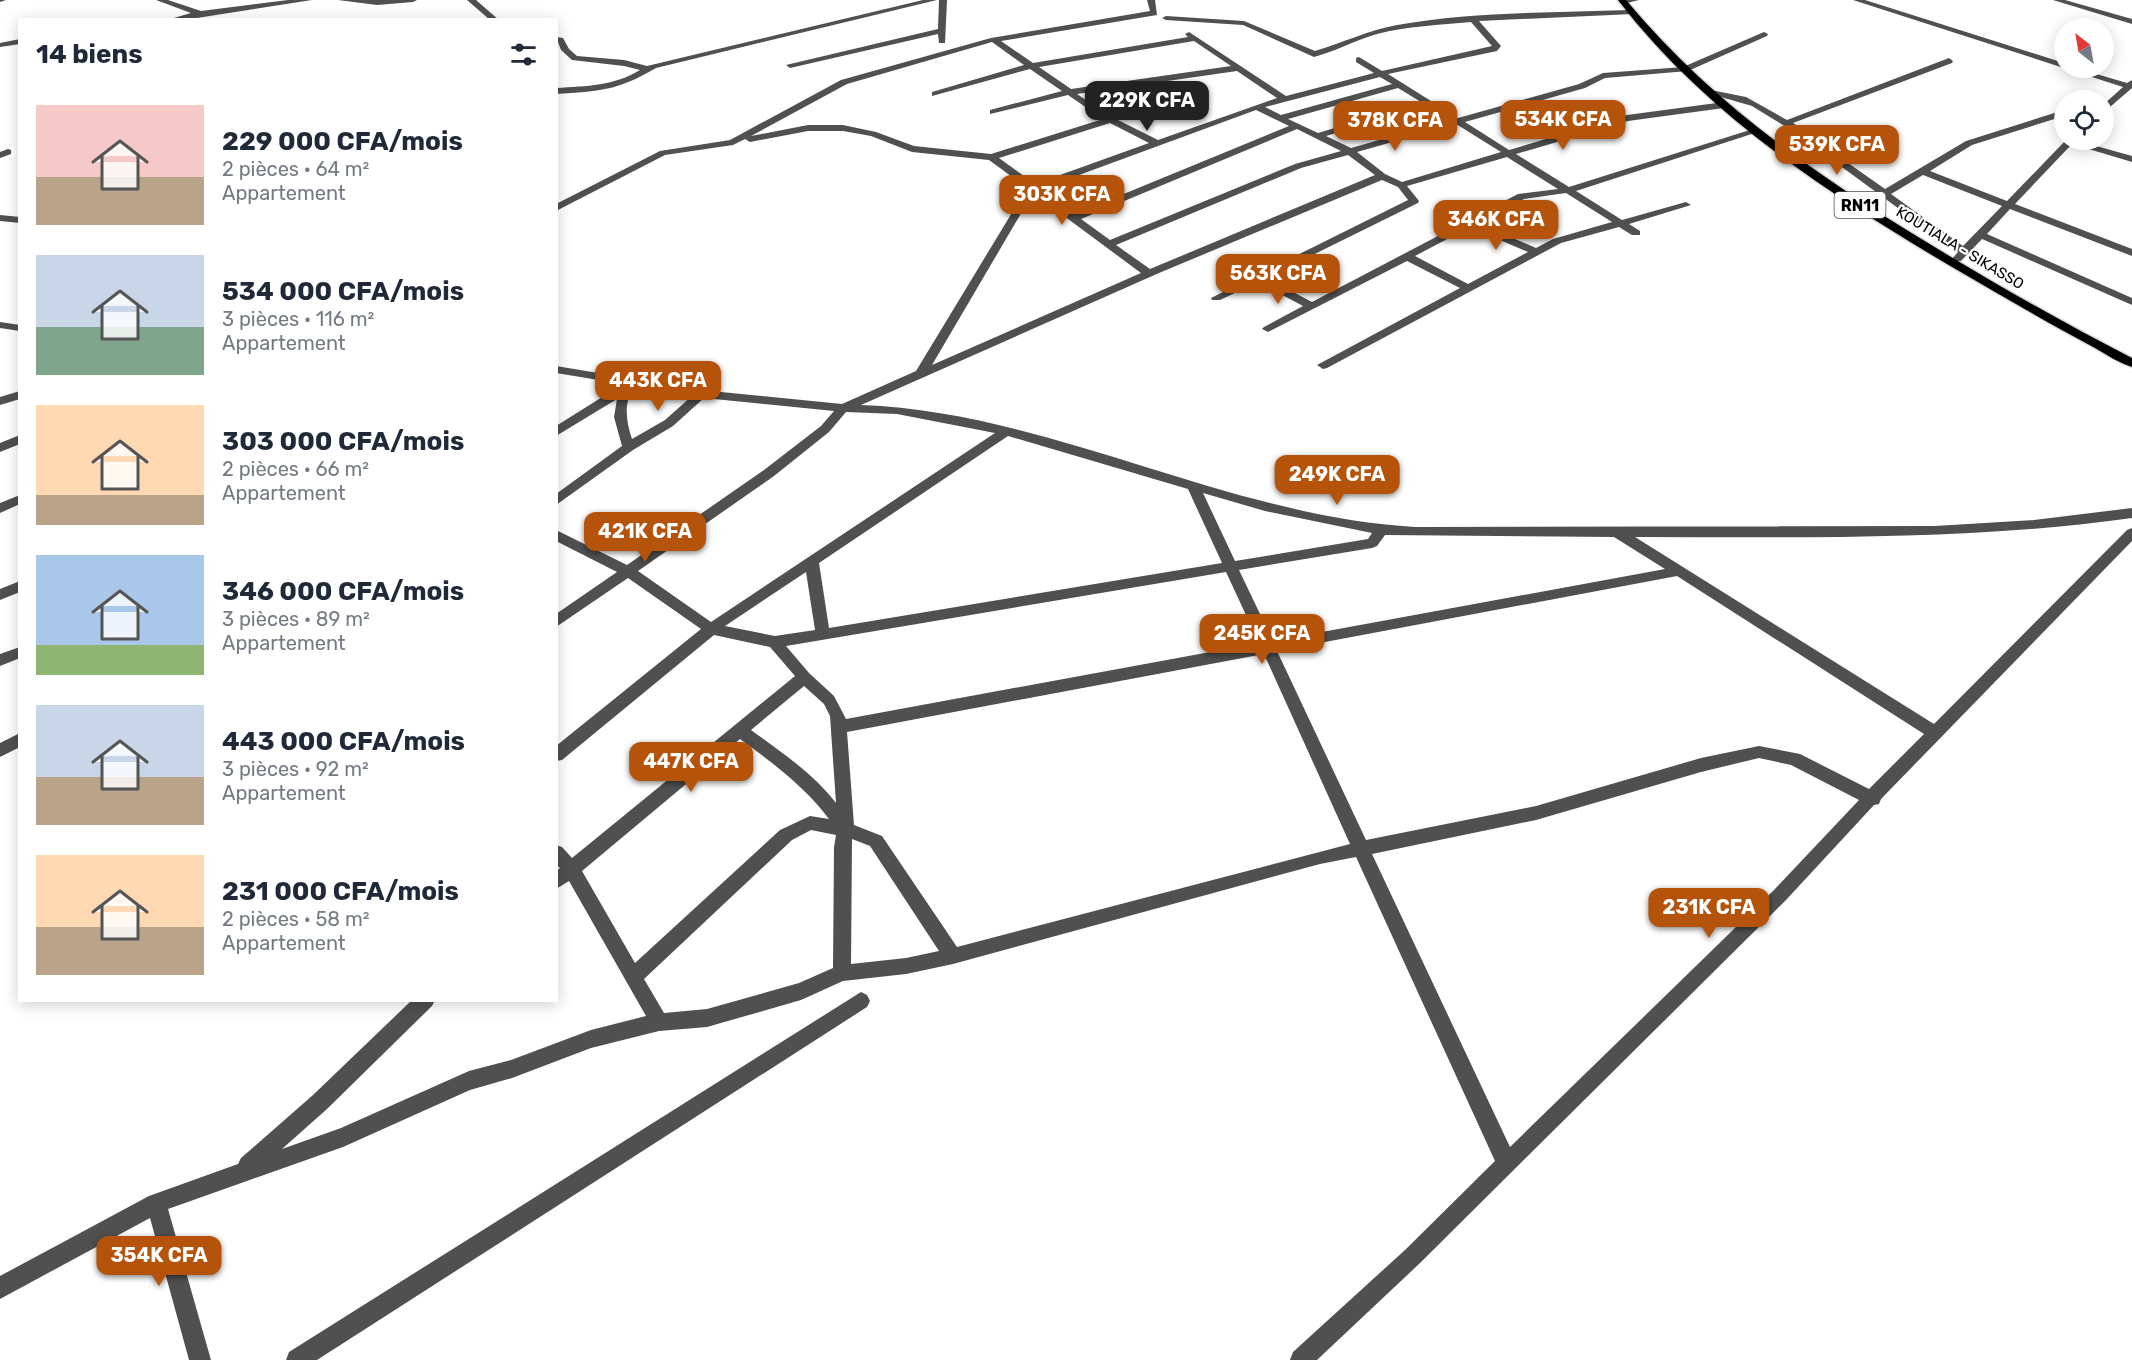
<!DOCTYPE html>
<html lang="fr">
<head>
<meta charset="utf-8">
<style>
  body { margin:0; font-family:Rubik,sans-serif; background:#f2f2f3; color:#1f2937; height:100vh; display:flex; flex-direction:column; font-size:22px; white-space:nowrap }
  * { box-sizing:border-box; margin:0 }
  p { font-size:20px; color:#747a83 }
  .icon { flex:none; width:33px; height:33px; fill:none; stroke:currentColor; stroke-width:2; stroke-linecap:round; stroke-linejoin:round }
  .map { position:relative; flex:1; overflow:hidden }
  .panel { position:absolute; left:18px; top:18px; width:540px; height:984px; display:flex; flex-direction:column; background:#fff; border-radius:0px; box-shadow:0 3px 15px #0003 }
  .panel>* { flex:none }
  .needle { width:39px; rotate:329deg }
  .controls { position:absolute; left:2054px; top:18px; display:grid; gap:12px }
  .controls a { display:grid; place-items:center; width:60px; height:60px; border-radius:50%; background:#fff; box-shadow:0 3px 15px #0003; font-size:30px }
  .price { position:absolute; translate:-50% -51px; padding:0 14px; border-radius:12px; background:#b45309; color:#fff; font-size:20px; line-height:39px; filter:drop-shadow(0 2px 3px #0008) }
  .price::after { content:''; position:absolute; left:50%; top:36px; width:18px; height:14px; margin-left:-9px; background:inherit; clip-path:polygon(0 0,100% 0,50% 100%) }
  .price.selected { background:#222; color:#fff }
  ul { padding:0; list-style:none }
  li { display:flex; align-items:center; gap:18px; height:150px; padding:0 18px }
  li span { display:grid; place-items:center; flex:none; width:168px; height:120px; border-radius:0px; color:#555 }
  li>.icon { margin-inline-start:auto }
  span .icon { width:72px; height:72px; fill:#fffc; stroke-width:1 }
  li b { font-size:26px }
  h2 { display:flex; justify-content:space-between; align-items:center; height:72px; padding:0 18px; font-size:26px }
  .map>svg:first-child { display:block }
</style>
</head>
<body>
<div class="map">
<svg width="2132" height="1360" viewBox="0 0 2132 1360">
  <rect width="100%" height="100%" fill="#fff"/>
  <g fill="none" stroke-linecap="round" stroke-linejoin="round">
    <!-- major casing -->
    <g stroke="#dbdbdb" stroke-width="3">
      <path id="major" d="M1618 0H1626C1708 98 1802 165 1910 232 1983 277 2056 319 2132 358V367C2119 363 2107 355 2095 348 2069 334 2042 319 2016 304 1873 222 1720 133 1618 0Z"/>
    </g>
    <!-- minor -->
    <g fill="#505050" fill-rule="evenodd">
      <path d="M0 0H6L0 2Z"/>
      <path d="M156 0H168L201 11 288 0H312L184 20H167L191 13Z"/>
      <path d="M338 0H417L413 2 377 5Z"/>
      <path d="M467 0H476L499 20H490Z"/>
      <path d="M923 0H937L656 68C617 91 600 91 556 94V88C587 86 614 86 640 70L624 66 572 60 561 50 556 37 563 38 569 49 577 56 624 60 647 66Z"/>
      <path d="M939 0H947L945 43H939L938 34 790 68 786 65 938 29Z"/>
      <path d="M1147 0H1155L1157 15 1001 41 1033 63 1188 37 1185 34 1189 32 1286 96 1374 73 1356 62V58L1359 57 1382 71 1492 46 1471 22C1440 25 1407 26 1377 34 1356 40 1336 51 1314 57L1243 25 1166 20 1162 18 1166 16 1244 21 1315 51C1342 43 1369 30 1397 25 1473 11 1553 13 1630 10L1634 12 1633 14 1479 21 1501 46 1497 51 1388 74 1458 118 1579 84 1603 73 1683 67 1764 32 1768 34 1767 36 1688 71 1605 78 1585 88 1465 122 1509 150 1627 115 1724 102 1728 105 1724 108 1628 121 1516 154 1569 187 1753 129 1761 131 1576 191 1622 220 1686 202 1691 205 1629 224 1640 231V235H1632L1619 227 1561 243 1327 368 1323 369 1317 365 1460 288 1407 261 1268 332 1262 329 1264 327 1303 306 1258 282 1220 300H1212L1211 298 1408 200 1398 187 1382 180 1159 273 861 405C1051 412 1225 516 1415 527L1935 526 2034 520 2132 508V518C1967 541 1801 537 1635 537L1934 724 2127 530 2132 528V541L1881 799 1879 804 1874 805 1786 900 1419 1264 1317 1360H1290L1293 1352 1405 1250 1495 1161 1356 857 1320 864 953 964 906 974 843 981 801 1000 707 1027 659 1031 591 1048 512 1078 470 1090 343 1147 168 1209 211 1360H189L150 1218 0 1299V1276L149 1196 238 1164 241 1158 313 1095 412 1000H435L432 1006 327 1109 282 1149 341 1128 469 1071 511 1060 591 1030 646 1016 569 881 556 889V871L560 868 556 865V845L562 847 572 858 795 676 770 647 714 635 562 760 556 761V746L701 629 628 578 556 627V614L617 572 556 541V530L627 565 764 470 821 426 834 411 704 398 673 426 633 450 556 505V494L622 446 614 417 617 399 556 436V426L623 384 556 373V366L701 390 842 404 916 371 1027 188 989 160 912 152 871 136 843 131H808L750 142 745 139 733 145 665 155 556 211V204L660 151 730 140 841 80 991 38 1150 11ZM1194 41 1231 66 1071 89 1039 67ZM992 42 1024 65 932 92V96L1030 69 1062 91 990 110V114L1068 95 1103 119 991 154 914 146 876 132 843 125H808L751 136 847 84ZM1237 71 1277 98 1158 140 1110 116 1077 94ZM1380 77 1392 84 1281 115 1265 107ZM1398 88 1421 102 1318 133 1288 119ZM1427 106 1450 120 1351 148 1326 136ZM1256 110 1289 126 1075 214 1041 189ZM1110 123 1149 143 1035 184 999 158ZM1456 124 1501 152 1402 182 1385 174 1357 152ZM1297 129 1341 151 1295 164 1110 240 1081 219ZM1348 155 1375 175 1150 269 1116 245 1301 168ZM1507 157 1558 189 1518 194 1312 302 1266 278 1418 203 1419 201 1407 186ZM1033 193 1141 273 932 365ZM1566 193 1612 222 1553 239 1536 248 1478 223 1524 199ZM1470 227 1528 252 1468 284 1415 256ZM635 386 692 396 665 420 632 439C626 421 623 402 635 386ZM846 412 897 414 995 433 711 622 638 571 774 476 829 432ZM1008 436 1188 489 1222 563 829 628 819 563ZM1203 493 1265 511 1372 533 1368 539 1235 561ZM1385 535 1614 537 1665 569 1273 641 1239 570 1372 548 1377 546ZM806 572 815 630 775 636 725 626ZM1226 572 1259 643 846 719 834 696 809 673 786 646ZM1677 576 1924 734 1869 789 1800 754 1759 746 1701 758 1536 806 1366 840 1277 651ZM1264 654 1350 844 957 947 882 836 854 825 847 732ZM804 686 824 704 830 716 836 803C814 774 780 751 751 730ZM740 739C772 762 805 787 829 819L810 816 780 830 635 963 582 871ZM1759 758 1791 765 1859 800 1774 890 1510 1147 1372 854 1536 820 1701 772ZM811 830 836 835 834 847 833 968 799 983 707 1009 664 1013 644 979 792 840ZM852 839 870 846 939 951 906 958 851 964Z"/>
      <path d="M1622 0H1639L1623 4 1619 2Z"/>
      <path d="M1853 0H1865L2064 63V68H2076L2127 83 2132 80V88L2103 113V105L2123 87Z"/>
      <path d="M2053 0H2065L2132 19V24Z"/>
      <path d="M20 39V44L0 47V43Z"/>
      <path d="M1949 58 1953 61 1952 63 1793 123 1831 147 1841 158 1885 189 1966 141 2064 110V116L1972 145 1930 171 2007 201 2066 140H2075L2132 156V162L2072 144 2015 204 2132 249V256L2010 209 1987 234 2132 298V305L1982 239 1961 261H1953L1952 259 1958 252 1835 162 1825 151 1752 106 1707 93 1711 90 1746 97 1787 120ZM1923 175 2002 206 1963 246 1891 194Z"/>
      <path d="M8 149 11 150V154L0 158V152Z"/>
      <path d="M0 215 20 217V223L0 221Z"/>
      <path d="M0 322 20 325V331L0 328Z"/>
      <path d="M20 391V399L0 405V397Z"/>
      <path d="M20 435V444L0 452V443Z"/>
      <path d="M20 495V504L0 513V503Z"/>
      <path d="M20 581V592L0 600V589Z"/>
      <path d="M20 647V658L0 666V654Z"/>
      <path d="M20 733V747L0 757V743Z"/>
      <path d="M861 992 867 995 870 1001 867 1007 317 1360H286L289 1352Z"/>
    </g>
    <!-- major -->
    <use href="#major" fill="#000" fill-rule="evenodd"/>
  </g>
  <g text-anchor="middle" stroke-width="4.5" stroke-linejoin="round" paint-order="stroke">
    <!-- far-street labels -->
    <g font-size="15" fill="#000" stroke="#fff">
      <text transform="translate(1960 248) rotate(31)" y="5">KOUTIALA - SIKASSO</text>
    </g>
    <!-- shield labels -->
    <rect fill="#fff" stroke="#4c4c4c" stroke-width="1.5" x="1834.5" y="192" width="51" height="26" rx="4.5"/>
    <g font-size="16" font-weight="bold" fill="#000">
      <text x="1860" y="211">RN11</text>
    </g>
  </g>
</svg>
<div class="controls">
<a><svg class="needle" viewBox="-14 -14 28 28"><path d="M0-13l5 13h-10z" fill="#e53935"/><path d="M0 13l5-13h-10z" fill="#747a83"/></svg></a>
<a><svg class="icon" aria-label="locate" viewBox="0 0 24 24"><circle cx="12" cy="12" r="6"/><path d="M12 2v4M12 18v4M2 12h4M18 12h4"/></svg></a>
</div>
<b class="price selected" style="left:1147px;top:132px">229K CFA</b>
<b class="price" style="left:1563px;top:151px">534K CFA</b>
<b class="price" style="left:1395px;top:152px">378K CFA</b>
<b class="price" style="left:1837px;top:176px">539K CFA</b>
<b class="price" style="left:1062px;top:226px">303K CFA</b>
<b class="price" style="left:1496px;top:251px">346K CFA</b>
<b class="price" style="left:1278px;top:305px">563K CFA</b>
<b class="price" style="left:658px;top:412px">443K CFA</b>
<b class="price" style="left:1337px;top:506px">249K CFA</b>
<b class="price" style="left:645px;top:563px">421K CFA</b>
<b class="price" style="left:1262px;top:665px">245K CFA</b>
<b class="price" style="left:691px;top:793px">447K CFA</b>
<b class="price" style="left:1709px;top:939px">231K CFA</b>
<b class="price" style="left:159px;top:1287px">354K CFA</b>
<section class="panel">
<h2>14 biens<svg class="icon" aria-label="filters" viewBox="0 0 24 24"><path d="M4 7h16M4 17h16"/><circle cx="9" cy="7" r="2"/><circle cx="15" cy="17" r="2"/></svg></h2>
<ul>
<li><span style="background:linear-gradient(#f6c9c9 60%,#b9a48a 0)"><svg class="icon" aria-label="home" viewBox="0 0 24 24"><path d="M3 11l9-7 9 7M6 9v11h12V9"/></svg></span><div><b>229 000 CFA/mois</b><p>2 pièces · 64 m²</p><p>Appartement</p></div></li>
<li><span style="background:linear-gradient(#c9d6e8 60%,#7fa58c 0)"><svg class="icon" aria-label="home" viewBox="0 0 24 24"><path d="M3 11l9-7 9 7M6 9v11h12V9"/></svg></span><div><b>534 000 CFA/mois</b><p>3 pièces · 116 m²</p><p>Appartement</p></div></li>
<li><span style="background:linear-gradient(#ffd9b3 75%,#b9a48a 0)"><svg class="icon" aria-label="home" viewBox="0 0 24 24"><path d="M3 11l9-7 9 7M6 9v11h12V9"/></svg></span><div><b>303 000 CFA/mois</b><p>2 pièces · 66 m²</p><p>Appartement</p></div></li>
<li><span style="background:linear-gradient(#a9c7e8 75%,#8fb573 0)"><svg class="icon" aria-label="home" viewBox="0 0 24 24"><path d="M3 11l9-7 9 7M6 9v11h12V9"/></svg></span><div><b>346 000 CFA/mois</b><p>3 pièces · 89 m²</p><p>Appartement</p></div></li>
<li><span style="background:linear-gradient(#c9d6e8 60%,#b9a48a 0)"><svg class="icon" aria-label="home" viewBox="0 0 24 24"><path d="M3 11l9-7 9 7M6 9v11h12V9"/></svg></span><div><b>443 000 CFA/mois</b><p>3 pièces · 92 m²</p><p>Appartement</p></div></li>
<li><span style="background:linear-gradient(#ffd9b3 60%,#b9a48a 0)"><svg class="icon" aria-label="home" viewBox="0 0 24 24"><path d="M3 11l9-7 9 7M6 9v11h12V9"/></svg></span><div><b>231 000 CFA/mois</b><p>2 pièces · 58 m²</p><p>Appartement</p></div></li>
</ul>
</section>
</div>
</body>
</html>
